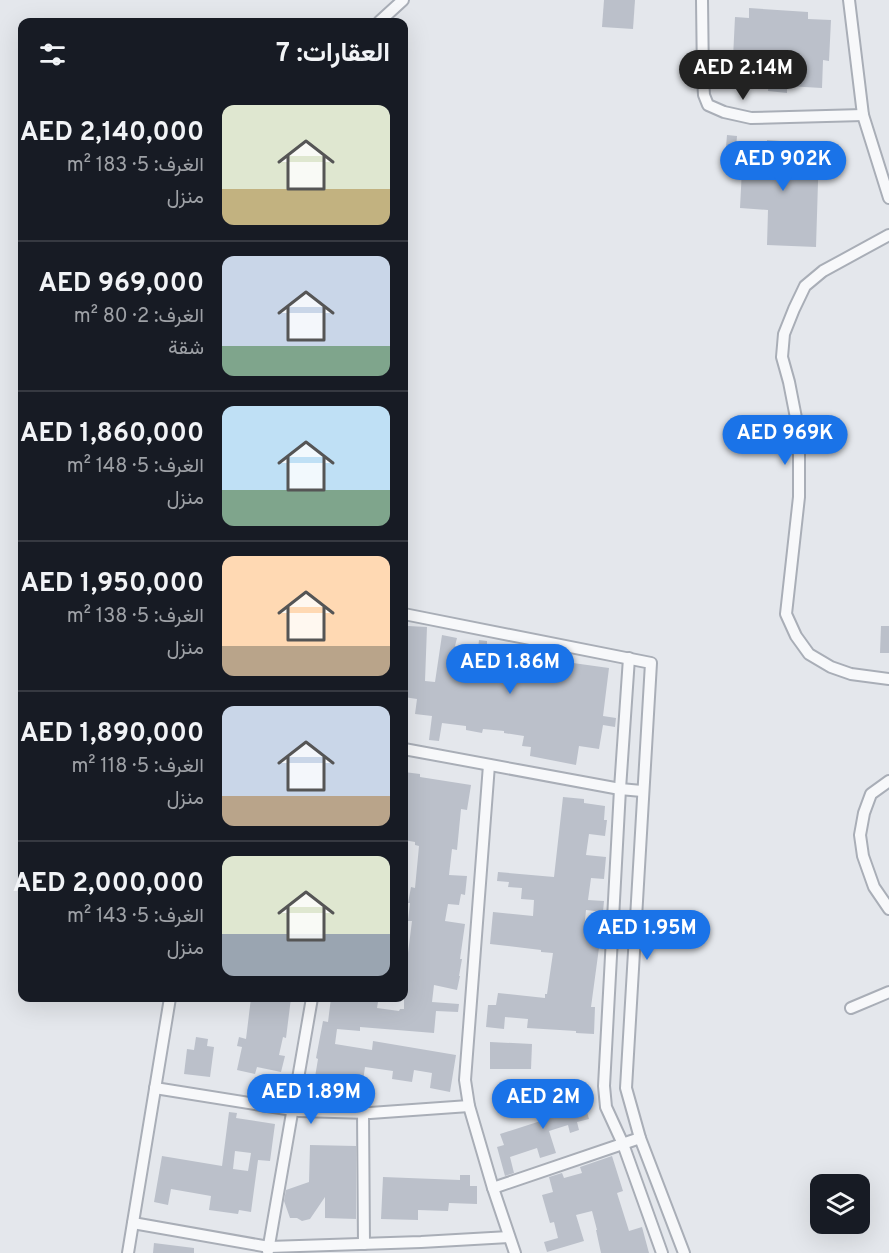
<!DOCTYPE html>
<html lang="ar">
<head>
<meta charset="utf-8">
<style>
  body { margin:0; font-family:Overpass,Vazirmatn,sans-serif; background:#242831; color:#f1f3f6; direction:rtl; height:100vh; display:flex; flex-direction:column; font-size:22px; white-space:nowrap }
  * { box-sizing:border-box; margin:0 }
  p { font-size:20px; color:#9ea1a6 }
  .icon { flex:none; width:33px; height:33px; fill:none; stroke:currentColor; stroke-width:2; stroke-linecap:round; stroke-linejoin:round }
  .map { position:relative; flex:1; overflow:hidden; direction:ltr }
  .panel { position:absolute; left:18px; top:18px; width:390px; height:984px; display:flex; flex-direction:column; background:#171b24; border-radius:12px; box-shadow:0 6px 24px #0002; direction:rtl }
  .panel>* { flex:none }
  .tools { position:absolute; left:810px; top:1174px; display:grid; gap:12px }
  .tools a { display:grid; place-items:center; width:60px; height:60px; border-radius:12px; background:#171b24; box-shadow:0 6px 24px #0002; font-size:30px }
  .price { position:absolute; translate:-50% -51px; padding:0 14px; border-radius:21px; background:#1a73e8; color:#fff; font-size:20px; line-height:39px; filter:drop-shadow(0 2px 3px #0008) }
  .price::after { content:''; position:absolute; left:50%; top:36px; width:18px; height:14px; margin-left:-9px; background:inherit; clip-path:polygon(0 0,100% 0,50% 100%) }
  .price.current { background:#222; color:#fff }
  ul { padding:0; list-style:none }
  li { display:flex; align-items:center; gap:18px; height:150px; padding:0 18px }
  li+li { border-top:2px solid #363941 }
  li span { display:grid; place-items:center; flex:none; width:168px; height:120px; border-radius:12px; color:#555 }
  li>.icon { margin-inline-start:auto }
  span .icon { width:72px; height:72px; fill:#fffc; stroke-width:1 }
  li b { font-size:26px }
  h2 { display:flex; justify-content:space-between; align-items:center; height:72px; padding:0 18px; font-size:26px }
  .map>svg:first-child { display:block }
</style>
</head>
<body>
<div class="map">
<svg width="889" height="1253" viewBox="0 0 889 1253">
  <rect width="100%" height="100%" fill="#e4e7ec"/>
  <!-- building -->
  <g fill="#bbc0ca" fill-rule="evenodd">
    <path d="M604 0H635L633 29 602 27Z"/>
    <path d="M749 8 808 12V19L831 20 829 61 823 60 822 88 787 86V93L768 91 769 80 739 78 740 58H733L735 17 749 18Z"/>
    <path d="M727 135 737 136 736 148 726 147Z"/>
    <path d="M767 140 780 141V148L819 150 816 247 767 245 768 210 740 208 743 149 767 150Z"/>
    <path d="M408 626 427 627 425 681 435 682 442 635 457 638 455 646 478 649 479 640 487 641V646L574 660 573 663 609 668 603 716 616 718 615 727 603 725 599 749 579 746 576 765 530 756 531 747 522 746 524 736 504 733V731L483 729 482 733 466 730V726L442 723 439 741 429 740 432 716 415 714 417 699 404 697V631L408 632Z"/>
    <path d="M881 626H889V653H880Z"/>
    <path d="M404 772 420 774V777L471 785 467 810 461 809 457 850 452 849 449 875 467 876 465 895 461 894 459 905 448 904 445 921 465 924 460 959H462L459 976H460L457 990 434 985 432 1002 459 1004 458 1012 436 1011 434 1033 360 1027V1031L337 1029 335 1044 372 1050 373 1041 456 1055 450 1092 430 1088 432 1073 414 1070 412 1082 392 1079 393 1071 365 1067 363 1081 329 1076 326 1091 313 1089 318 1059 316 1058 323 1021 328 1022 331 998 344 999V998H358V1000L378 1002 377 1008 399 1011 400 1009H404V985L412 921H408L410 903H408L411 887 415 888 419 846 415 845V842L404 840Z"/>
    <path d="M563 797 584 799V803L605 806 604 820H607L605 836 589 834 586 855 606 857 604 879 591 878 588 900 604 901 603 912 586 910 584 931 601 933 591 1007H595L594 1034 576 1033V1031L527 1028 528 1019 505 1017 504 1029 486 1027 488 1005H496L498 993 545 998V994H547L553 953 541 952V950L490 944 493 912 533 916 534 900 521 899 522 888 508 887 509 882 497 881 498 872 554 877Z"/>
    <path d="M251 998H291L286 1038 283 1037 279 1055 285 1056 281 1072 257 1067 255 1074 237 1070 242 1047 237 1046 239 1037 246 1039Z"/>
    <path d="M196 1037 208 1039 207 1046 214 1047 210 1077 184 1074 187 1049 194 1050Z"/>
    <path d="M490 1042 532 1044 531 1069H490Z"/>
    <path d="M581 1090 589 1119 577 1122 579 1130 570 1133 568 1125 549 1131 556 1153 540 1158 537 1148 510 1157 514 1173 505 1176 497 1147 504 1145 500 1134 553 1117 548 1099Z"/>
    <path d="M229 1112 237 1113 236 1118 275 1124 270 1161 258 1160 251 1212 239 1210 238 1214 209 1210 211 1196 171 1189 168 1205 154 1202 162 1156 222 1166ZM235 1151 251 1153 248 1171 233 1169Z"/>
    <path d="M310 1145 356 1146V1219L325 1218V1197L310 1219 302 1221 297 1218H290L284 1201 286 1190 309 1182Z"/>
    <path d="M612 1156 623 1191 617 1193 629 1231 642 1227 649 1253H601L596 1230H597L592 1211 576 1215 584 1241 547 1252 544 1242 558 1238 554 1222 550 1223 542 1195 553 1192 549 1177 562 1173 564 1178 582 1173 580 1167Z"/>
    <path d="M460 1175H470V1186H477V1204L449 1203 448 1211 418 1210V1220L381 1219 383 1177 460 1180Z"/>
    <path d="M154 1243 194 1248V1253H153Z"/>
  </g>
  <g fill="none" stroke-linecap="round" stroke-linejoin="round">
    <!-- minor casing -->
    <g stroke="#a9aeb7" stroke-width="14">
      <g id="minor">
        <path d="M702 0 703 79 704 95 708 105 724 112 751 118 863 115"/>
        <path d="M849 0 863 115 889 198"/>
        <path d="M379 22 403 0"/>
        <path d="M889 235 823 271 805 286 794 309 784 334 782 357 789 382 798 428 799 456V497L786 614 796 636 809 654 831 667 851 674 889 679"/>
        <path d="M404 614 651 663 626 1088 640 1138 684 1253"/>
        <path d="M629 658 620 789 604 1086 606 1107 623 1144 662 1253"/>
        <path d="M404 749 620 789 642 791"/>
        <path d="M489 765 465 1080 469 1106 493 1188 515 1253"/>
        <path d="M889 781 871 794 864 813 860 835 863 856 874 887 889 909"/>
        <path d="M851 1008 889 992"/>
        <path d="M155 1088 299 1111 370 1113 469 1106"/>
        <path d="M363 1112 364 1244"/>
        <path d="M493 1188 640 1138"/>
        <path d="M133 1223 269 1247 421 1242 509 1237"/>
        <path d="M268 1251 312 998"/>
        <path d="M128 1253 170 998"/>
      </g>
    </g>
    <!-- minor -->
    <use href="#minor" stroke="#f7f8fa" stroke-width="10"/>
  </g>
</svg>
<div class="tools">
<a><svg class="icon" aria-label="layers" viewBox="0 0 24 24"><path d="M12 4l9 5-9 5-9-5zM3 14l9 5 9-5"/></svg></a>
</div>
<b class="price current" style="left:743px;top:101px">AED 2.14M</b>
<b class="price" style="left:783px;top:192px">AED 902K</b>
<b class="price" style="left:785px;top:466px">AED 969K</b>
<b class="price" style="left:510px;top:695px">AED 1.86M</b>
<b class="price" style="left:647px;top:961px">AED 1.95M</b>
<b class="price" style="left:311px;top:1125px">AED 1.89M</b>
<b class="price" style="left:543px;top:1130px">AED 2M</b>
<section class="panel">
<h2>العقارات: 7<svg class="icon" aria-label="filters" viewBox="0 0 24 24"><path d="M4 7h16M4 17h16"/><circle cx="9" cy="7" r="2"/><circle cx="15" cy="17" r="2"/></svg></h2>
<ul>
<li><span style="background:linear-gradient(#dfe7d0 70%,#c2b280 0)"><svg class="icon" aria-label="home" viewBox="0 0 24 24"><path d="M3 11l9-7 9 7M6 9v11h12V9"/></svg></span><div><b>AED 2,140,000</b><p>الغرف: 5 · 183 m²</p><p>منزل</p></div></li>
<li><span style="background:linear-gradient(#c9d6e8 75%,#7fa58c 0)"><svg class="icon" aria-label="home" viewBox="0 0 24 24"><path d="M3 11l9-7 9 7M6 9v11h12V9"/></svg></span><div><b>AED 969,000</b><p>الغرف: 2 · 80 m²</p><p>شقة</p></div></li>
<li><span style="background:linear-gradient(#bfe0f5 70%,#7fa58c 0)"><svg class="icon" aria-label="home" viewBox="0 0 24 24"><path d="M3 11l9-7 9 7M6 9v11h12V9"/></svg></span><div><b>AED 1,860,000</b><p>الغرف: 5 · 148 m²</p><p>منزل</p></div></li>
<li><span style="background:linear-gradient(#ffd9b3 75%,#b9a48a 0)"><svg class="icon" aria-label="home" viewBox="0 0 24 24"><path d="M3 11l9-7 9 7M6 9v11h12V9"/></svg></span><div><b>AED 1,950,000</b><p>الغرف: 5 · 138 m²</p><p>منزل</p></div></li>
<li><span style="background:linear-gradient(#c9d6e8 75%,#b9a48a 0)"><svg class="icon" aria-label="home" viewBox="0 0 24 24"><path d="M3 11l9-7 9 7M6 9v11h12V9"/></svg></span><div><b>AED 1,890,000</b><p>الغرف: 5 · 118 m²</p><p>منزل</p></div></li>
<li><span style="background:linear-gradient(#dfe7d0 65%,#9aa5b1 0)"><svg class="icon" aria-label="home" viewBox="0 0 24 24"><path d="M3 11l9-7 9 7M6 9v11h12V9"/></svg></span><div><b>AED 2,000,000</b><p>الغرف: 5 · 143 m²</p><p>منزل</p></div></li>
</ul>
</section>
</div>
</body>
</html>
